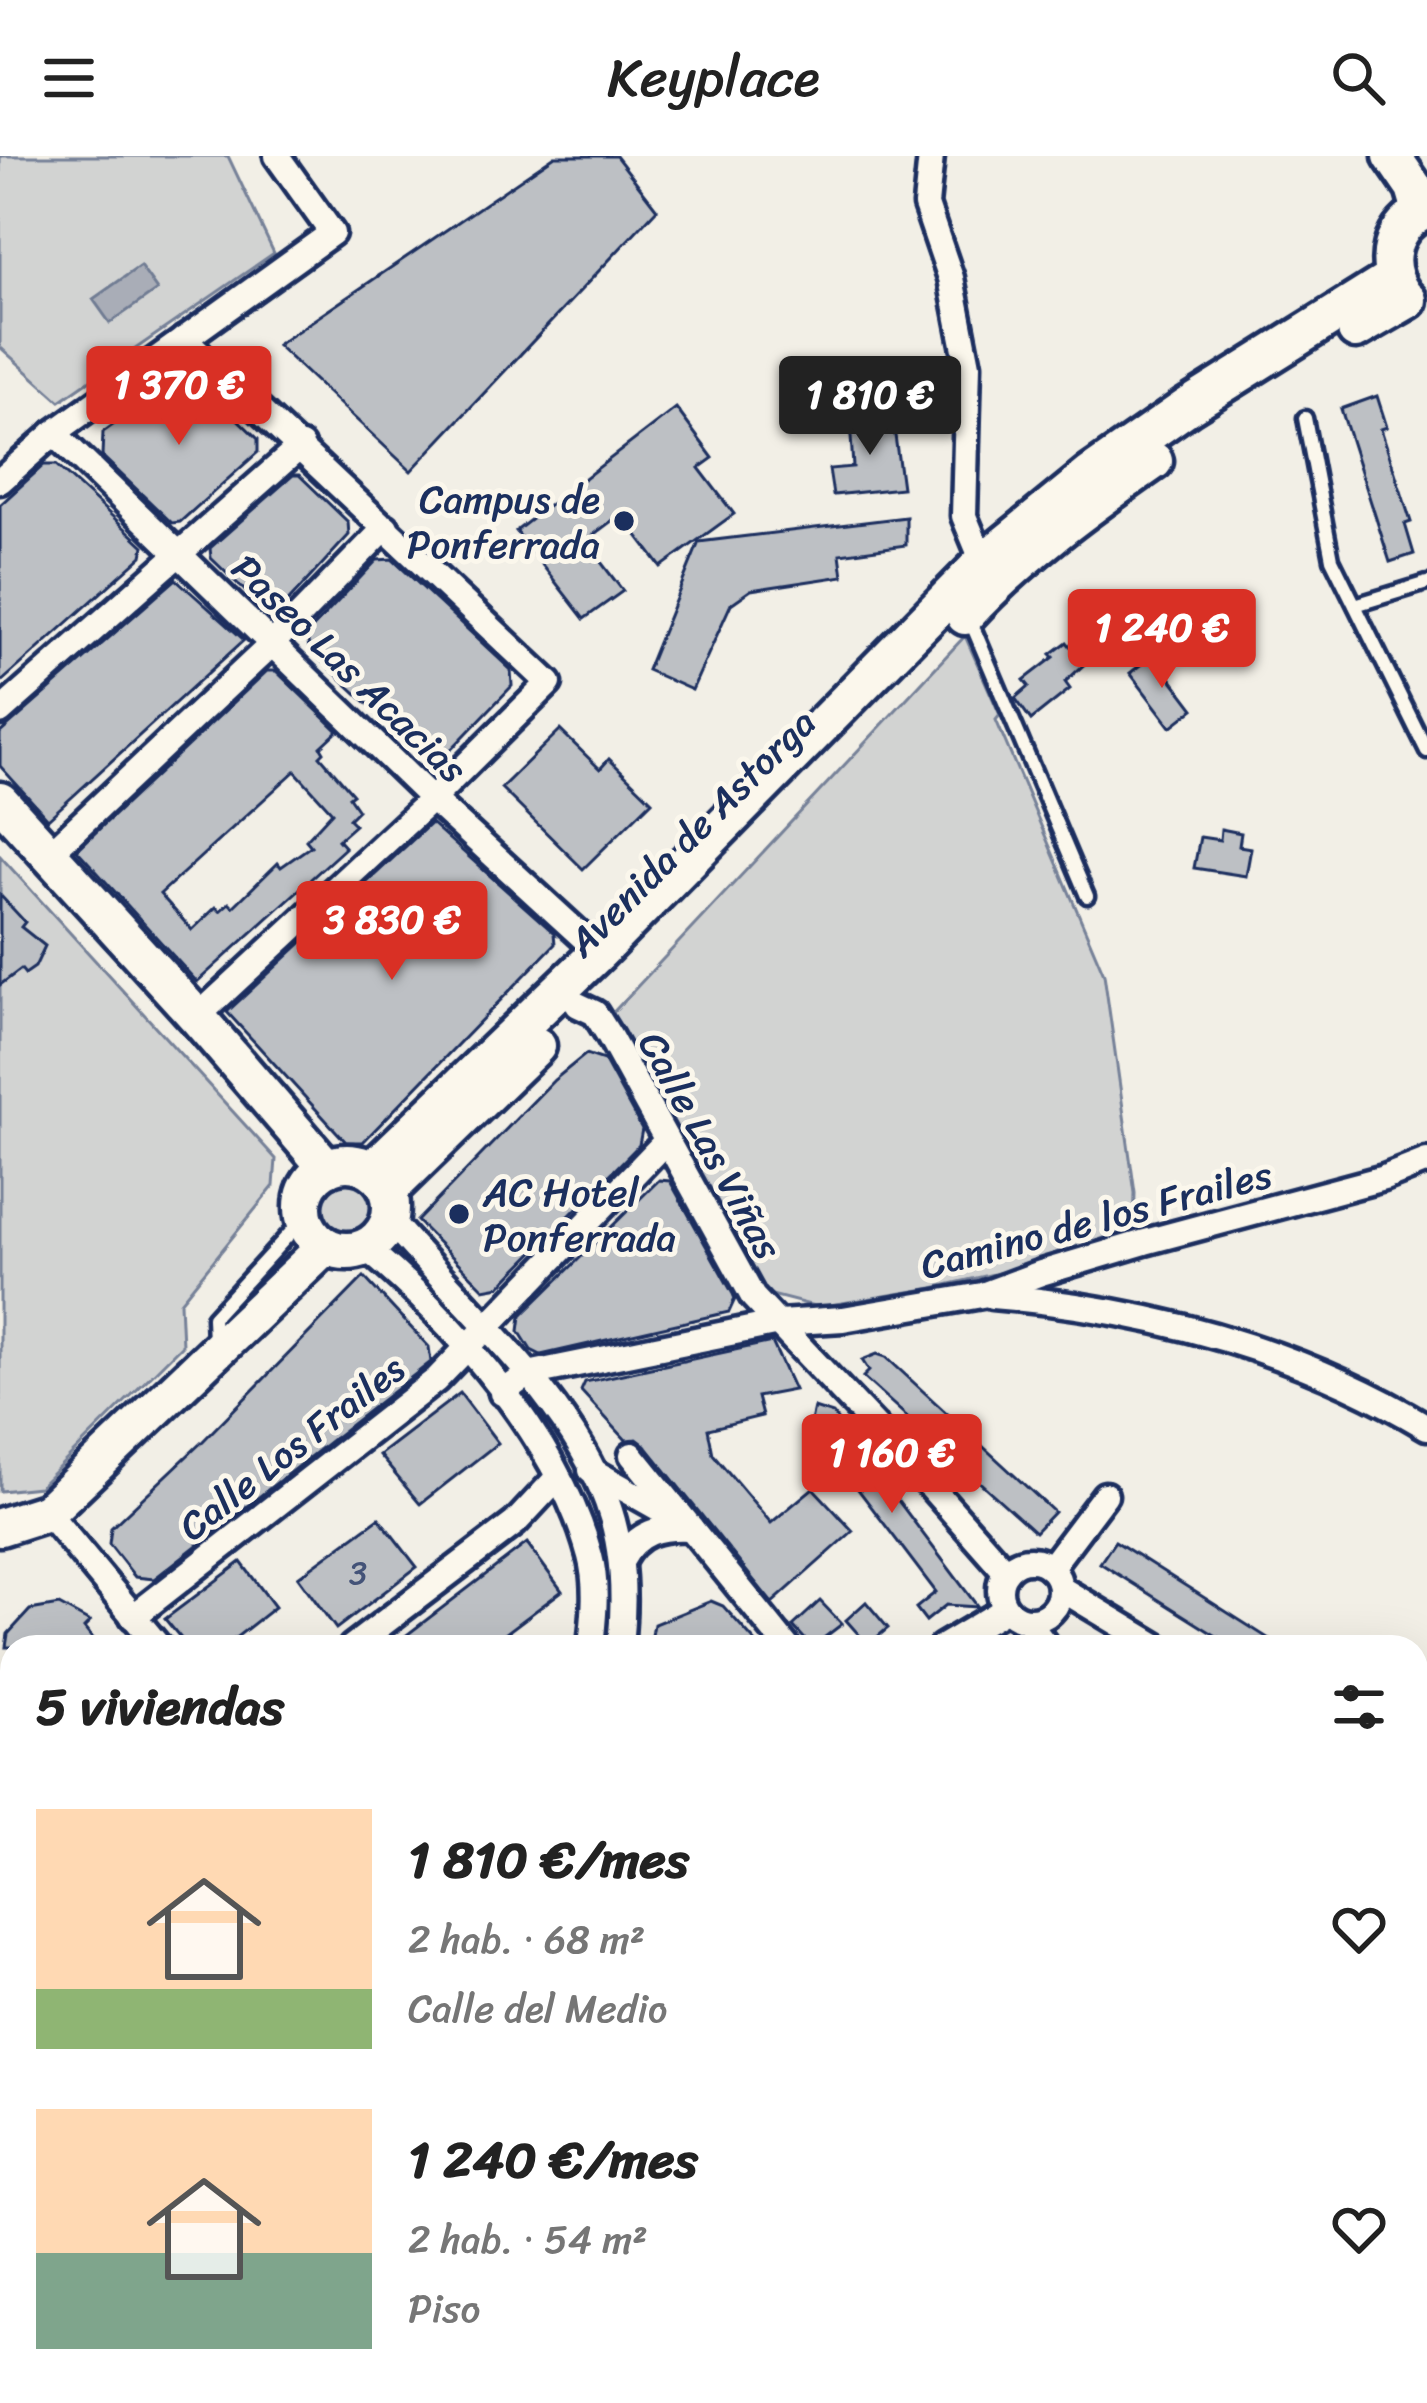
<!DOCTYPE html>
<html lang="es">
<head>
<meta charset="utf-8">
<style>
  body { margin:0; font-family:Sriracha,sans-serif; background:#f6f6f6; color:#222; height:100vh; display:flex; flex-direction:column; font-size:45px; white-space:nowrap }
  * { box-sizing:border-box; margin:0 }
  p { font-size:39px; color:#767676 }
  .icon { flex:none; width:66px; height:66px; fill:none; stroke:currentColor; stroke-width:2; stroke-linecap:round; stroke-linejoin:round }
  .map { position:relative; flex:1; overflow:hidden }
  .side { position:absolute; left:0px; top:1479px; width:1428px; height:768px; display:flex; flex-direction:column; background:#fff; border-radius:36px 36px 0 0; box-shadow:0 12px 48px #0002 }
  .side>* { flex:none }
  .price { position:absolute; translate:-50% -102px; padding:0 27px; border-radius:12px; background:#d93025; color:#fff; font-size:39px; line-height:78px; filter:drop-shadow(0 3px 6px #0008) }
  .price::after { content:''; position:absolute; left:50%; top:72px; width:36px; height:27px; margin-left:-18px; background:inherit; clip-path:polygon(0 0,100% 0,50% 100%) }
  .price.on { background:#222; color:#fff }
  ul { padding:0; list-style:none }
  li { display:flex; align-items:center; gap:36px; height:300px; padding:0 36px }
  li span { display:grid; place-items:center; flex:none; width:336px; height:240px; border-radius:0px; color:#555 }
  li>.icon { margin-inline-start:auto }
  span .icon { width:144px; height:144px; fill:#fffc; stroke-width:1 }
  li b { font-size:51px }
  h2 { display:flex; justify-content:space-between; align-items:center; height:144px; padding:0 36px; font-size:51px }
  header { display:flex; justify-content:space-between; align-items:center; height:156px; padding:0 36px; background:#fff; font-size:54px; font-weight:600 }
  .map>svg:first-child { display:block }
</style>
</head>
<body>
<header><svg class="icon" aria-label="menu" viewBox="0 0 24 24"><path d="M4 6h16M4 12h16M4 18h16"/></svg>Keyplace<svg class="icon" aria-label="search" viewBox="0 0 24 24"><circle cx="10" cy="10" r="6"/><path d="M15 15l6 6"/></svg></header>
<div class="map">
<svg width="1427" height="2247" viewBox="0 0 1427 2247">
  <rect width="100%" height="100%" fill="#f2efe6"/>
  <filter id="ink" filterUnits="userSpaceOnUse"><feTurbulence type="fractalNoise" baseFrequency=".00833" numOctaves="2"/><feDisplacementMap in="SourceGraphic" scale="24" xChannelSelector="R" yChannelSelector="G"/><feConvolveMatrix kernelMatrix="1 2 1 2 8 2 1 2 1" color-interpolation-filters="sRGB"/></filter>
  <g filter="url(#ink)">
    <!-- green -->
    <g fill="#d2d3d2" stroke="#768198" stroke-width="3">
      <path d="M0 0H228L274 97 60 245 0 191Z"/>
      <path d="M965 480 1000 559 996 564 1104 818 1135 1037 1134 1072 1007 1115 933 1132 818 1151 760 1136 606 864Z"/>
      <path d="M0 700 276 1003 274 1030 180 1146 182 1189 39 1331 0 1335Z"/>
      <circle cx="347" cy="1053" r="29"/>
    </g>
    <!-- water -->
    <path fill="#a9adb7" stroke="#707b93" stroke-width="3" d="M140 110 157 134 110 167 93 143Z"/>
    <!-- building -->
    <g fill="#bdc0c4" stroke="#1b2f5e" stroke-width="3" fill-rule="evenodd">
      <path d="M555 0H616L657 53 411 315 277 189Z"/>
      <path d="M178 223 198 225 258 283V296L180 366 172 367 102 300 103 276Z"/>
      <path d="M1377 240 1387 271 1381 273 1411 366 1405 368 1414 398 1390 406 1341 253Z"/>
      <path d="M676 252 713 302 699 312 734 358 661 411 621 358 585 385 623 435 584 463 516 375Z"/>
      <path d="M892 257 902 332 833 339 829 313 853 311 850 264Z"/>
      <path d="M44 309H56L112 360 144 390 142 400 0 527V349Z"/>
      <path d="M293 319H299L348 366 349 379 280 454H265L211 402 210 392Z"/>
      <path d="M906 361V389L840 398 843 420 751 434 731 448 692 534 647 514 699 386Z"/>
      <path d="M392 403 511 514 512 530 440 605H429L309 493 307 478 377 404Z"/>
      <path d="M176 423 244 484 48 663 0 610V577Z"/>
      <path d="M1087 477 1100 494 1065 526 1070 533 1031 564 1015 542 1029 530 1024 524 1054 501 1051 498 1067 486 1070 490Z"/>
      <path d="M1153 499 1194 553 1171 571 1130 517Z"/>
      <path d="M267 515H276L338 575 321 591 324 596 320 600 353 638 349 641 358 654 349 663 355 669 338 684 345 692 197 826 77 694ZM295 615 332 656 306 684 311 690 281 711 278 707 233 751 229 747 220 755 216 751 192 774 160 738Z"/>
      <path d="M560 574 600 613 609 603 652 645 583 713 501 632Z"/>
      <path d="M431 667 554 777 555 788 363 986H346L227 856Z"/>
      <path d="M1221 673 1241 677 1239 690 1251 692 1246 720 1194 712 1200 681 1220 684Z"/>
      <path d="M0 739 25 766 21 771 45 790 35 811 25 818 21 813 0 829Z"/>
      <path d="M586 898 604 904 642 973 639 989 500 1130 484 1133 417 1065 554 924Z"/>
      <path d="M659 1024 670 1025 733 1138 735 1143 729 1156 541 1199 531 1194 519 1175 521 1160Z"/>
      <path d="M364 1121 429 1191 431 1206 154 1423 135 1421 109 1388 111 1372 203 1285Z"/>
      <path d="M772 1186 794 1234 757 1241 762 1260 708 1273 713 1298 771 1367 813 1332 853 1375 772 1447 645 1289 637 1283 626 1284 581 1235 585 1226Z"/>
      <path d="M877 1198 886 1201 1054 1356 1035 1376 863 1221 869 1215 862 1204Z"/>
      <path d="M460 1237 498 1287 420 1348 379 1299Z"/>
      <path d="M814 1252 833 1258 978 1451 946 1449 926 1465 916 1452 936 1436 810 1270Z"/>
      <path d="M379 1362 417 1411 336 1473 298 1421Z"/>
      <path d="M1115 1385 1282 1491H1234L1100 1407Z"/>
      <path d="M527 1387 562 1435 506 1477 517 1491H391Z"/>
      <path d="M241 1406 275 1451 224 1491H188L165 1463Z"/>
      <path d="M711 1445 723 1450 760 1491H650L654 1468Z"/>
      <path d="M820 1445 842 1468 812 1491 793 1470Z"/>
      <path d="M866 1446 888 1472 868 1489 846 1464Z"/>
      <path d="M59 1449 90 1466 84 1472 99 1491H6L8 1478 30 1454Z"/>
    </g>
    <g fill="none" stroke-linecap="round" stroke-linejoin="round">
      <!-- lane casing -->
      <g stroke="#1b2f5e" stroke-width="21">
        <g id="lane">
          <path d="M1305 262 1332 403 1427 595"/>
          <path d="M1355 449 1427 427"/>
          <path d="M968 459 1087 740"/>
          <path d="M214 1187 213 1161 304 1062"/>
          <path d="M1416 2150C1426 2161 1427 2176 1416 2187"/>
          <path d="M1416 2218 1427 2211"/>
          <path d="M1169 2247 1189 2235"/>
          <path d="M1269 2247 1289 2235"/>
          <path d="M1366 2247 1386 2235"/>
        </g>
      </g>
      <!-- street casing -->
      <g stroke="#1b2f5e" stroke-width="33">
        <g id="street">
          <path d="M931 0 926 49 951 122 968 209 964 360 983 406"/>
          <path d="M184 183 549 527 432 643 197 861"/>
          <path d="M54 277 432 643 599 796"/>
          <path d="M0 325 54 277 332 77 277 0"/>
          <path d="M0 556 301 290"/>
          <path d="M50 697 272 488 386 371"/>
          <path d="M578 849 595 857 610 881 753 1141 908 1305 1006 1416"/>
          <path d="M390 1064C461 1149 569 1240 607 1346 624 1392 625 1443 620 1491"/>
          <path d="M366 1092C456 1167 559 1284 590 1400 598 1430 594 1461 591 1491"/>
          <path d="M992 1140C1145 1153 1294 1191 1427 1271"/>
          <path d="M502 1237 528 1218 779 1167 843 1163 982 1139 1041 1117 1145 1086 1384 1022 1427 1005"/>
          <path d="M632 1299 787 1491"/>
          <path d="M591 1314 674 1361"/>
          <path d="M47 1356 159 1491"/>
          <path d="M622 1404C637 1376 660 1370 691 1372"/>
          <circle cx="1030" cy="1434" r="30"/>
          <path d="M1050 1412 1105 1339"/>
          <path d="M1060 1432 1158 1491"/>
          <path d="M133 1461 436 1224 665 986"/>
          <path d="M1027 1465 1047 1491"/>
          <path d="M352 1491 515 1367 558 1321"/>
          <path d="M942 1491 1006 1453"/>
          <path d="M1416 1675 1427 1667"/>
          <path d="M0 1740 12 1728"/>
          <path d="M1416 1806 1427 1799"/>
          <path d="M1416 1826 1427 1842"/>
          <path d="M1416 1934 1427 1927"/>
          <path d="M0 2038 12 2044"/>
          <path d="M0 2163 12 2141"/>
          <path d="M15 2235 41 2247"/>
          <path d="M682 2235 690 2247"/>
          <path d="M259 2247 264 2235"/>
          <path d="M538 2247 559 2235"/>
        </g>
      </g>
      <!-- secondary casing -->
      <g stroke="#1b2f5e" stroke-width="45">
        <g id="secondary">
          <path d="M1392 0 1414 32 1421 56"/>
          <path d="M1403 139C1381 107 1391 69 1427 54"/>
          <path d="M1356 174 1408 144"/>
          <path d="M965 460C1019 401 1088 351 1154 305"/>
          <path d="M0 645 197 861 327 1012"/>
          <circle cx="347" cy="1051" r="44"/>
          <path d="M372 1014 599 796 983 406 1091 318 1187 251 1393 122"/>
          <path d="M389 1034 537 890"/>
          <path d="M0 1371 47 1356 326 1090"/>
          <path d="M1416 1964 1427 1957"/>
          <path d="M952 2235V2247"/>
          <path d="M889 2247 890 2235"/>
        </g>
      </g>
      <!-- lane -->
      <use href="#lane" stroke="#fbf7ec" stroke-width="12"/>
      <!-- street -->
      <use href="#street" stroke="#fbf7ec" stroke-width="24"/>
      <!-- secondary -->
      <use href="#secondary" stroke="#fbf7ec" stroke-width="36"/>
    </g>
  </g>
  <!-- markers -->
  <g fill="#1b2f5e" stroke="#fbf7ec" stroke-width="4.5">
    <circle cx="624" cy="365" r="12"/>
    <circle cx="459" cy="1058" r="12"/>
  </g>
  <g text-anchor="middle" stroke-width="10" stroke-linejoin="round" paint-order="stroke">
    <!-- number labels -->
    <g font-size="33" fill="#445378">
      <text x="358" y="1428">3</text>
    </g>
    <!-- poi labels -->
    <g font-size="39" fill="#1b2f5e" stroke="#fbf7ec" text-anchor="end">
      <text x="600" y="357">Campus de<tspan x="600" dy="45">Ponferrada</tspan></text>
      <text x="483" y="1050" text-anchor="start">AC Hotel<tspan x="483" dy="45">Ponferrada</tspan></text>
    </g>
    <!-- street labels -->
    <g font-size="39" fill="#1b2f5e" stroke="#fbf7ec">
      <text transform="translate(350 512) rotate(44)" y="14">Paseo Las Acacias</text>
      <text transform="translate(691 676) rotate(-45)" y="14">Avenida de Astorga</text>
      <text transform="translate(711 989) rotate(61)" y="14">Calle Las Viñas</text>
      <text transform="translate(1096 1063) rotate(-15)" y="14">Camino de los Frailes</text>
      <text transform="translate(291 1291) rotate(-38)" y="14">Calle Los Frailes</text>
    </g>
  </g>
</svg>
<b class="price" style="left:179px;top:292px">1 370 €</b>
<b class="price on" style="left:870px;top:302px">1 810 €</b>
<b class="price" style="left:1162px;top:535px">1 240 €</b>
<b class="price" style="left:392px;top:827px">3 830 €</b>
<b class="price" style="left:892px;top:1360px">1 160 €</b>
<section class="side">
<h2>5 viviendas<svg class="icon" aria-label="filters" viewBox="0 0 24 24"><path d="M4 7h16M4 17h16"/><circle cx="9" cy="7" r="2"/><circle cx="15" cy="17" r="2"/></svg></h2>
<ul>
<li><span style="background:linear-gradient(#ffd9b3 75%,#8fb573 0)"><svg class="icon" aria-label="home" viewBox="0 0 24 24"><path d="M3 11l9-7 9 7M6 9v11h12V9"/></svg></span><div><b>1 810 €/mes</b><p>2 hab. · 68 m²</p><p>Calle del Medio</p></div><svg class="icon" aria-label="heart" viewBox="0 0 24 24"><path d="M12 20l-8-8c-3-5 5-10 8-4 3-6 11-1 8 4z"/></svg></li>
<li><span style="background:linear-gradient(#ffd9b3 60%,#7fa58c 0)"><svg class="icon" aria-label="home" viewBox="0 0 24 24"><path d="M3 11l9-7 9 7M6 9v11h12V9"/></svg></span><div><b>1 240 €/mes</b><p>2 hab. · 54 m²</p><p>Piso</p></div><svg class="icon" aria-label="heart" viewBox="0 0 24 24"><path d="M12 20l-8-8c-3-5 5-10 8-4 3-6 11-1 8 4z"/></svg></li>
</ul>
</section>
</div>
</body>
</html>
